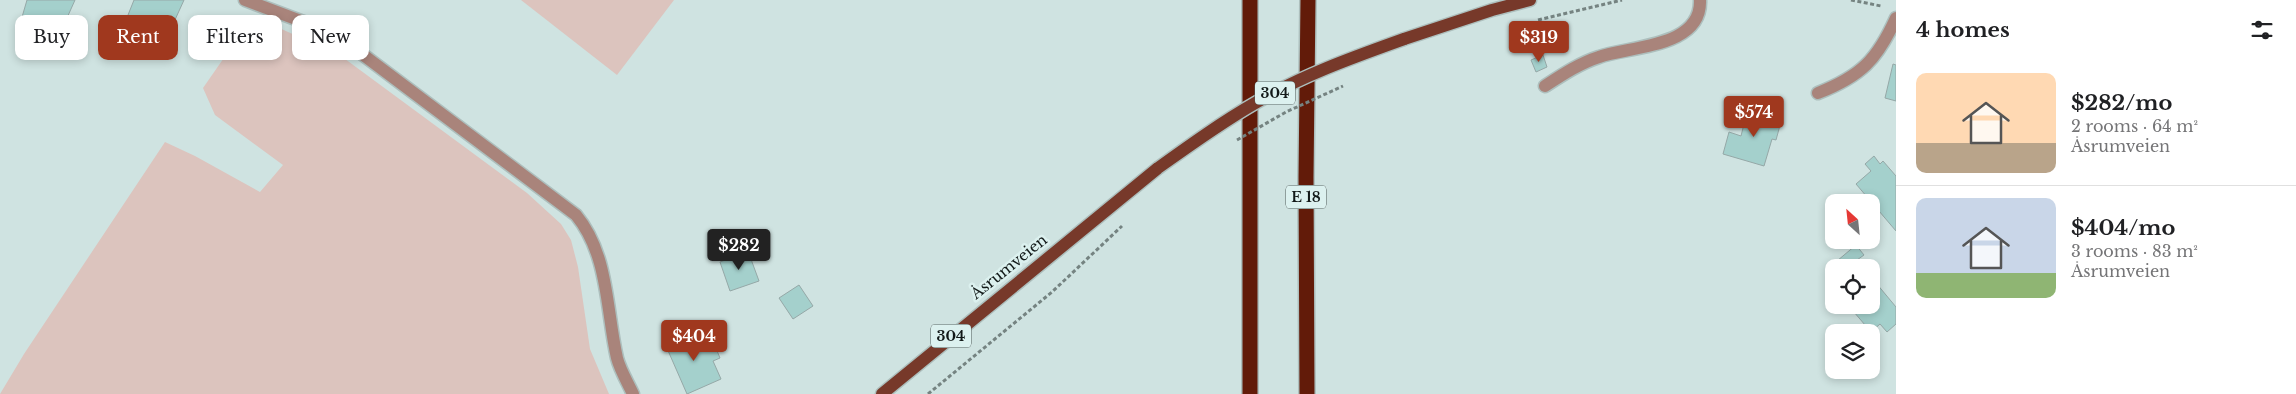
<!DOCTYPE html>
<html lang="en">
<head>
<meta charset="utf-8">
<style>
  body { margin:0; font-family:"Libre Baskerville",serif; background:#f6f6f6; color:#202124; height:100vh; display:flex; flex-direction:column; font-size:19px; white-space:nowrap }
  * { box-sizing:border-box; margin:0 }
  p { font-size:16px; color:#757577 }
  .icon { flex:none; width:28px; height:28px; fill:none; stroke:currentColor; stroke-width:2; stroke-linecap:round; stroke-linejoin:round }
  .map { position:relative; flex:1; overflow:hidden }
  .drawer { display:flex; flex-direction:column; background:#fff; width:400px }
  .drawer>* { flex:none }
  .top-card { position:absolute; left:15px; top:15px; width:475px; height:45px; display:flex; gap:10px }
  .needle { width:32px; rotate:333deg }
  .buttons { position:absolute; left:1825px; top:194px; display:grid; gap:10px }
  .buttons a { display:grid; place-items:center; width:55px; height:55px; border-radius:10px; background:#fff; box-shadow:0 2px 8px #0003; font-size:25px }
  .price { position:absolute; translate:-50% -42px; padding:0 11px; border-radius:5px; background:#a0381e; color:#fff; font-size:16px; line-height:32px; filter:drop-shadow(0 1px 2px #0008) }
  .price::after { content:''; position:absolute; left:50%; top:30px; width:15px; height:11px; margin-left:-8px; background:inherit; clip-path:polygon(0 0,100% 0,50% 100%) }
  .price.current { background:#222; color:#fff }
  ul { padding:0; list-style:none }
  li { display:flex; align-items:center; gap:15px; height:125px; padding:0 20px }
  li+li { border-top:1px solid #e0e0e0 }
  li span { display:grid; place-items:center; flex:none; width:140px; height:100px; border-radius:10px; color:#555 }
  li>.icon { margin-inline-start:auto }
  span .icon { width:60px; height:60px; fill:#fffc; stroke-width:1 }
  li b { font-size:21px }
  h2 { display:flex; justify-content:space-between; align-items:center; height:60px; padding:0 20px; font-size:21px }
  .chip { padding:0 18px; border-radius:10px; background:#fff; box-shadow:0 2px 8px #0003; font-size:18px; line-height:45px }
  .chip.current { background:#a0381e; color:#fff }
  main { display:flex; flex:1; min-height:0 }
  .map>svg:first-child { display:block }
</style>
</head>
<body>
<main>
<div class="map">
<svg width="1896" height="394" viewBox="0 0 1896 394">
  <rect width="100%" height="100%" fill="#cfe3e1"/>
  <!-- green -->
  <g fill="#dcc4be">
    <path d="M521 0H674L617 75Z"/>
    <path d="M253 16 341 56 527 193 561 224 571 240 578 267 590 349 609 394H0L24 354 165 142 195 156 260 192 283 165 215 115 203 88Z"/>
  </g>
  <!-- building -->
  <g fill="#a4d0cc" stroke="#95a8a7">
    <path d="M27 0H75L58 38 20 24Z"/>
    <path d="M134 0H184L169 33 128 15Z"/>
    <path d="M1543 55 1547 67 1536 72 1531 60Z"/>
    <path d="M1893 64 1896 65V101L1885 98Z"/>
    <path d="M1748 108 1782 118 1776 140 1772 139 1764 166 1723 154 1729 132 1741 136Z"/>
    <path d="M1874 156 1880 164 1883 161 1896 176V231L1856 184 1871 171 1865 164Z"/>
    <path d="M1856 245 1864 255 1857 260 1863 268H1834V269L1831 266Z"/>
    <path d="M748 251 759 281 730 291 720 262Z"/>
    <path d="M1871 277 1896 307V324L1887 332 1880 324 1871 332 1848 305H1871Z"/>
    <path d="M799 285 813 306 793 319 779 298Z"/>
    <path d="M700 331 708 349 715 346 720 358 713 361 721 379 687 394 666 346Z"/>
  </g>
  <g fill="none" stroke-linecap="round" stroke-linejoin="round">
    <!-- service casing -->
    <g stroke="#adbfbd" stroke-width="15">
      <g id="service">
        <path d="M245 0 317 27 358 51 576 215C609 255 606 310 617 358 620 370 628 383 633 394"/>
        <path d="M1545 86C1562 75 1580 63 1599 57 1629 46 1702 48 1700 0"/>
        <path d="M1818 93C1861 76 1877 60 1896 18"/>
      </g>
    </g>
    <!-- primary casing -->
    <g stroke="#adbfbd" stroke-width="15">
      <g id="primary">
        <path d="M1404 39 1492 10 1530 0"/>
        <path d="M882 394 1158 168"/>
      </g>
    </g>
    <!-- motorway casing -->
    <g stroke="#adbfbd" stroke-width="18">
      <g id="motorway">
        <path d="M1250 0V394"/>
        <path d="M1307 394 1306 177 1308 0"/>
      </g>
    </g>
    <!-- path -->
    <g stroke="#758381" stroke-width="3" stroke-dasharray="4 2.5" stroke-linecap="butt">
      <path d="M1851 0 1881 6"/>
      <path d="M1538 20 1622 0"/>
      <path d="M928 394 1052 292 1122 226"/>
    </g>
    <!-- service -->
    <use href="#service" stroke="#a9847b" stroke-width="12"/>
    <!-- primary -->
    <use href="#primary" stroke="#77392a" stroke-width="12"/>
    <!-- motorway -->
    <use href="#motorway" stroke="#621b09" stroke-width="15"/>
    <!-- primary-bridge casing -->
    <g stroke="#adbfbd" stroke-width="15" stroke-linecap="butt">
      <path id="primary-bridge" d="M1158 168C1190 145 1222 122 1257 102 1303 75 1354 57 1404 39"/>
    </g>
    <!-- path-bridge -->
    <path stroke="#758381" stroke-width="3" stroke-dasharray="4 2.5" stroke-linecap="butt" d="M1237 140 1286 112 1343 86"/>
    <!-- primary-bridge -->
    <use href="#primary-bridge" stroke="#77392a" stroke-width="12"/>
  </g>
  <g text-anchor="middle" stroke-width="5" stroke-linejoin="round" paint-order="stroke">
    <!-- shield labels -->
    <g fill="#dcf1ef" stroke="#4f5a58" stroke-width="1">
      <rect x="1255" y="81.5" width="40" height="23" rx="4"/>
      <rect x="1286" y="185.5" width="40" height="23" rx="4"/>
      <rect x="931" y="324.5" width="40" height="23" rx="4"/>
    </g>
    <g font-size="14" font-weight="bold" fill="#121918">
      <text x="1275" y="98">304</text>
      <text x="1306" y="202">E 18</text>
      <text x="951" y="341">304</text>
    </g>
    <!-- street labels -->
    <g font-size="15" fill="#121918" stroke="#dcf1ef">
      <text transform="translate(1009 267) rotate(-39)" y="5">Åsrumveien</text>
    </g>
  </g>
</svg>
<div class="buttons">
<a><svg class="needle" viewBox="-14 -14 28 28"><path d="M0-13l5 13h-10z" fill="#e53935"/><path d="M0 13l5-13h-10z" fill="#757577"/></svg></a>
<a><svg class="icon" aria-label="locate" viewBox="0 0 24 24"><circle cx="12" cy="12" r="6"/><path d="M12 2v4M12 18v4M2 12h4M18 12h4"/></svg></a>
<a><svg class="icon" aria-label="layers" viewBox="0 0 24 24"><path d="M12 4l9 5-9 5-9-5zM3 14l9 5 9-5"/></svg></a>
</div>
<b class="price" style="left:1539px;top:63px">$319</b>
<b class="price" style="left:1754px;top:138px">$574</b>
<b class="price current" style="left:739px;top:271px">$282</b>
<b class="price" style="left:694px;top:362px">$404</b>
<div class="top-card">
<a class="chip">Buy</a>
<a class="chip current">Rent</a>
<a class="chip">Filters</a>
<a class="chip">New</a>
</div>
</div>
<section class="drawer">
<h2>4 homes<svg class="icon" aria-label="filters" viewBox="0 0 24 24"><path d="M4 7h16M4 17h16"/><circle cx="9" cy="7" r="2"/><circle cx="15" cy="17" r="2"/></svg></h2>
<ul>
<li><span style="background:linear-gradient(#ffd9b3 70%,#b9a48a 0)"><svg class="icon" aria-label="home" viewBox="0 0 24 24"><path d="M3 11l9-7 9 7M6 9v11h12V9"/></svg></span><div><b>$282/mo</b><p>2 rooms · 64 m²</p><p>Åsrumveien</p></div></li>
<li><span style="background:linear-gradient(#c9d6e8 75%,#8fb573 0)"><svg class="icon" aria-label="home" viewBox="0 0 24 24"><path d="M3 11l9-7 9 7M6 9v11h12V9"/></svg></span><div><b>$404/mo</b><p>3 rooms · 83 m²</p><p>Åsrumveien</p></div></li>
</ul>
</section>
</main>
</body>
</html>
